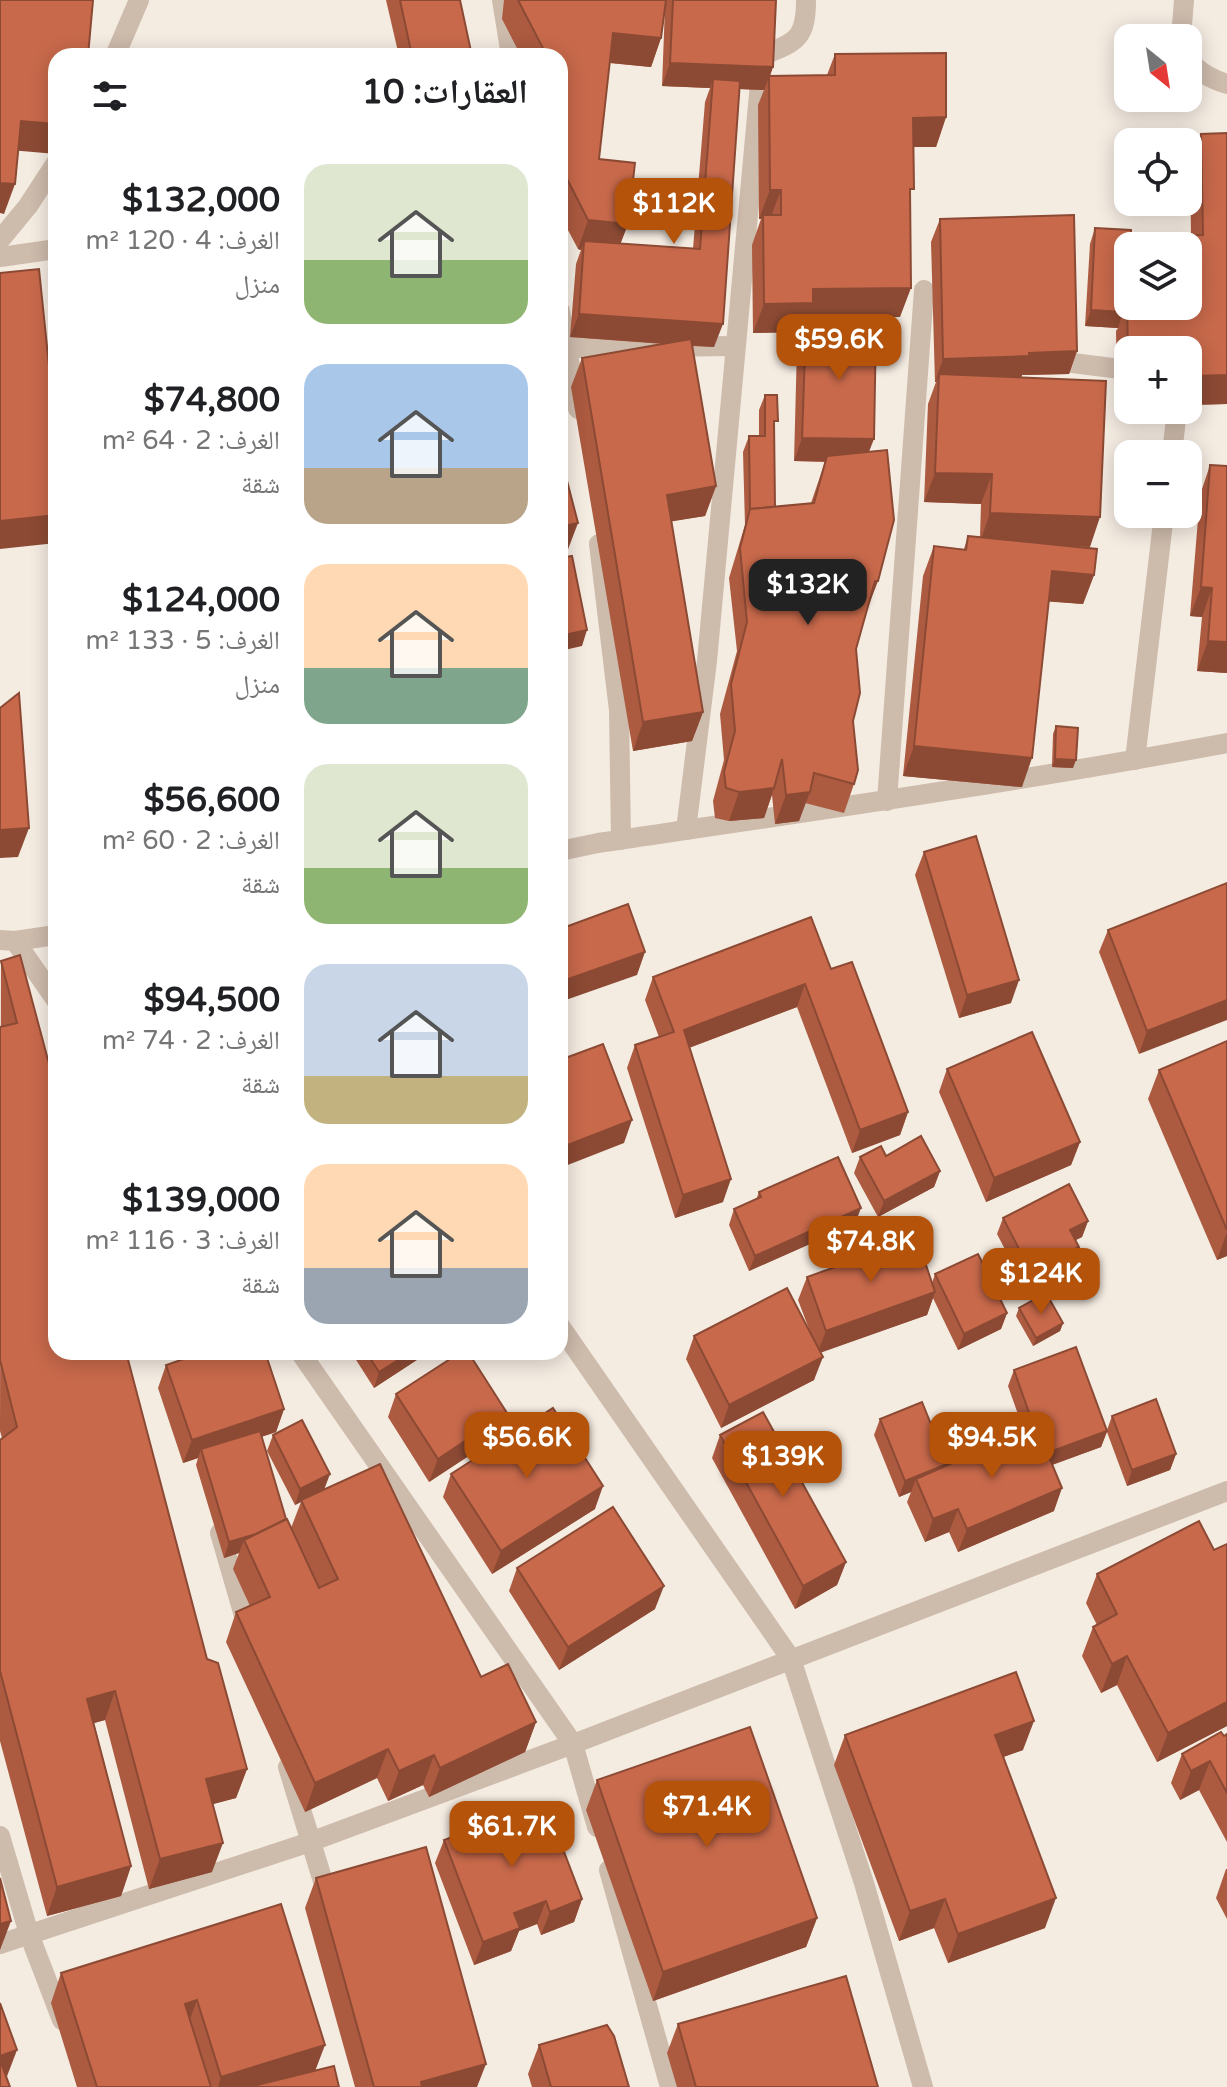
<!DOCTYPE html>
<html lang="ar">
<head>
<meta charset="utf-8">
<style>
  body { margin:0; font-family:"Varela Round","Noto Naskh Arabic",sans-serif; background:#f6f6f6; color:#202124; direction:rtl; height:100vh; display:flex; flex-direction:column; font-size:30px; white-space:nowrap }
  * { box-sizing:border-box; margin:0 }
  p { font-size:26px; color:#757577 }
  .icon { flex:none; width:44px; height:44px; fill:none; stroke:currentColor; stroke-width:2; stroke-linecap:round; stroke-linejoin:round }
  .map { position:relative; flex:1; overflow:hidden; direction:ltr }
  .side { position:absolute; left:48px; top:48px; width:520px; height:1312px; display:flex; flex-direction:column; background:#fff; border-radius:24px; box-shadow:0 4px 20px #0003; direction:rtl }
  .side>* { flex:none }
  .needle { width:52px; rotate:150deg }
  .buttons { position:absolute; left:1114px; top:24px; display:grid; gap:16px }
  .buttons a { display:grid; place-items:center; width:88px; height:88px; border-radius:16px; background:#fff; box-shadow:0 4px 20px #0003; font-size:40px }
  .price { position:absolute; translate:-50% -68px; padding:0 18px; border-radius:16px; background:#b45309; color:#fff; font-size:26px; line-height:52px; filter:drop-shadow(0 2px 4px #0008) }
  .price::after { content:''; position:absolute; left:50%; top:48px; width:24px; height:18px; margin-left:-12px; background:inherit; clip-path:polygon(0 0,100% 0,50% 100%) }
  .price.selected { background:#222; color:#fff }
  ul { padding:0; list-style:none }
  li { display:flex; align-items:center; gap:24px; height:200px; padding:0 40px }
  li span { display:grid; place-items:center; flex:none; width:224px; height:160px; border-radius:24px; color:#555 }
  li>.icon { margin-inline-start:auto }
  span .icon { width:96px; height:96px; fill:#fffc; stroke-width:1 }
  li b { font-size:34px }
  h2 { display:flex; justify-content:space-between; align-items:center; height:96px; padding:0 40px; font-size:34px }
  .map>svg:first-child { display:block }
</style>
</head>
<body>
<div class="map">
<svg width="1227" height="2087" viewBox="0 0 1227 2087">
  <rect width="100%" height="100%" fill="#f4ebe1"/>
  <g fill="none" stroke-linecap="round" stroke-linejoin="round">
    <!-- minor -->
    <g stroke="#cdbbac" stroke-width="20">
      <path d="M502 0 511 56"/>
      <path d="M1181 38 1184 0"/>
      <path d="M763 55C797 42 806 38 806 0"/>
      <path d="M115 56 139 0"/>
      <path d="M511 56H546"/>
      <path d="M1188 58C1197 72 1211 79 1227 84"/>
      <path d="M0 240 28 206 56 163"/>
      <path d="M0 257 56 249"/>
      <path d="M560 311 578 409"/>
      <path d="M568 348 735 346"/>
      <path d="M1049 360 1128 370"/>
      <path d="M1172 454 1177 410"/>
      <path d="M599 544 619 710 621 840"/>
      <path d="M1135 760 1164 514"/>
      <path d="M887 801 924 290"/>
      <path d="M686 830 707 661 762 62"/>
      <path d="M560 851 598 843C808 812 1018 782 1227 743"/>
      <path d="M0 940 15 941 56 935"/>
      <path d="M15 941 56 1000"/>
      <path d="M560 1326 791 1659 864 1883 923 2087"/>
      <path d="M300 1352 573 1744 597 1827"/>
      <path d="M220 1533 249 1633"/>
      <path d="M288 1767 329 1901"/>
      <path d="M0 1836 29 1934 62 2020"/>
      <path d="M609 1870 670 2087"/>
      <path d="M0 1944 310 1842 573 1744 1227 1491"/>
    </g>
  </g>
  <!-- wall -->
  <g fill="#ac5a40" fill-rule="evenodd">
    <path d="M386 0H460L472 56H399Z"/>
    <path d="M504 0H776L773 67 770 76 827 75 835 54 946 117 936 147H913L910 198 900 317 808 318 803 332 753 333 752 245 761 219H759L758 105 764 90 740 89 714 347 692 346 716 486 705 516 671 521 703 712 692 741 633 751 571 387 582 358 663 344 570 337 576 264 581 250 578 249 560 215V56H521L502 19ZM665 7 662 86 710 88 705 102 693 249 620 244 628 224 599 159 609 63 651 67 661 38Z"/>
    <path d="M1227 133V404L1188 405V350H1128V390H1117L1116 331 1118 328 1085 326 1090 244 1095 228 1128 306H1188V246H1132L1135 236 1191 235 1190 163 1201 134Z"/>
    <path d="M940 219 1077 351 1069 374 1022 375 1021 378 1090 547 1059 545 1094 575 1083 604 1048 601 1022 787 903 776 923 576 934 546 964 549 968 536 980 538 981 504 924 502 928 404 936 382H935L931 242Z"/>
    <path d="M56 276V333L48 297Z"/>
    <path d="M806 324 869 451 867 610 856 649 853 721 854 784 844 813 805 803 799 821 775 824 772 795 764 818 729 821 715 818 713 801 724 760 720 714 737 651 729 578 745 525 743 452 749 436H759V410L765 395 774 431 775 507 811 503 825 462 794 461 797 347Z"/>
    <path d="M1210 465 1227 466V673L1197 671 1202 617 1190 616 1200 495Z"/>
    <path d="M1056 726 1073 768 1052 767 1053 734Z"/>
    <path d="M924 852 1011 1003 959 1018 915 875Z"/>
    <path d="M1227 883 1139 1054 1099 952 1108 930Z"/>
    <path d="M1 961 207 1659 247 1769 236 1798 212 1804V1872L149 1889 105 1720 94 1723 131 1866 121 1896 47 1916 0 1741V1440L2 1438 0 1431Z"/>
    <path d="M831 969 908 1112 900 1135 852 1153 797 1007 689 1048 723 1202 675 1218 627 1068 635 1045 659 1037 645 1000 653 977Z"/>
    <path d="M1227 1041V1256L1217 1260 1148 1099 1159 1070Z"/>
    <path d="M947 1069 1080 1142 1071 1165 986 1202 939 1092Z"/>
    <path d="M886 1156 940 1171 934 1187 878 1217 854 1173 860 1157Z"/>
    <path d="M759 1192 855 1224 749 1271 729 1225 734 1209 756 1200Z"/>
    <path d="M1003 1218 1088 1221 1082 1237 1076 1240 1079 1247 1073 1263 1025 1288 997 1234Z"/>
    <path d="M935 1274 1007 1313 1001 1329 958 1350 933 1298 927 1315 821 1352 814 1380 721 1428 686 1359 694 1336 809 1329 798 1300 807 1277 932 1283Z"/>
    <path d="M1019 1308 1063 1323 1060 1331 1033 1346 1016 1316Z"/>
    <path d="M351 1352H429L374 1388Z"/>
    <path d="M461 1352H481L471 1357 499 1436 429 1482 388 1417 396 1394Z"/>
    <path d="M166 1365 284 1409 276 1432 261 1437 286 1519 291 1528 301 1502 295 1505 267 1451 273 1435 324 1490 481 1677 536 1722 525 1752 429 1797 423 1785 388 1801 377 1778 305 1812 226 1642 236 1612 250 1606 233 1569 239 1553 224 1558 196 1465 198 1458 183 1463 158 1388Z"/>
    <path d="M1014 1370 1107 1430 1112 1416 1176 1454 1170 1470 1127 1486 1107 1432 1101 1447 1052 1465 1054 1511 958 1552 949 1532 925 1542 907 1502 911 1492 899 1497 874 1435 880 1419 946 1465 1024 1431 1008 1386Z"/>
    <path d="M720 1435 846 1562 837 1585 795 1609 712 1458Z"/>
    <path d="M451 1474 595 1509 492 1574 443 1497Z"/>
    <path d="M1227 1544V1726L1157 1762 1117 1685 1101 1693 1082 1656 1093 1627 1097 1625 1086 1603 1097 1574 1214 1550Z"/>
    <path d="M517 1568 655 1609 559 1670 509 1591Z"/>
    <path d="M1227 1734V1842L1199 1790 1180 1800 1171 1783 1182 1754Z"/>
    <path d="M845 1735 1023 1750 1003 1757 1045 1928 948 1963 934 1928 899 1941 834 1765Z"/>
    <path d="M597 1780 817 1918 806 1947 653 2001 586 1810Z"/>
    <path d="M444 1840 582 1899 574 1922 541 1935 537 1924 519 1931 511 1951 474 1965 435 1863Z"/>
    <path d="M1226 1869H1227V1919L1216 1898Z"/>
    <path d="M316 1878 477 2087H355L305 1908Z"/>
    <path d="M281 1904 316 2071 339 2087H77L51 2003 61 1973Z"/>
    <path d="M678 2024 878 2087H677L667 2053Z"/>
    <path d="M539 2045 629 2087H532L528 2074Z"/>
  </g>
  <!-- shaded-wall -->
  <g fill="#8c4a34">
    <path d="M613 33 661 38 651 67 602 62Z"/>
    <path d="M670 63 773 67 764 90 712 88 713 79 710 88 662 86Z"/>
    <path d="M946 117 936 147H902L913 118Z"/>
    <path d="M21 121 56 124V154L10 150Z"/>
    <path d="M0 183 15 184 4 214 0 213Z"/>
    <path d="M770 190H781L770 219 763 215 761 219H759Z"/>
    <path d="M588 220 628 224 617 253 584 241 581 250 578 249Z"/>
    <path d="M911 288 900 317 808 318 803 332 753 333 764 304 813 289Z"/>
    <path d="M1091 310 1123 312 1118 328 1085 326Z"/>
    <path d="M579 314 723 324 714 347 570 337Z"/>
    <path d="M1077 351 1069 374 1022 375 1020 379 939 374 936 382H935L943 359 1029 353Z"/>
    <path d="M1128 361V390H1117Z"/>
    <path d="M1227 375V404L1188 405V382L1190 376Z"/>
    <path d="M802 438 874 439 865 462 794 461Z"/>
    <path d="M935 473 992 474 981 504 924 502Z"/>
    <path d="M716 486 705 516 656 524 667 495Z"/>
    <path d="M990 513 1100 517 1090 547 980 542Z"/>
    <path d="M56 515V543L0 549V521Z"/>
    <path d="M578 523 567 552 560 554V527Z"/>
    <path d="M1052 571 1094 575 1083 604 1041 601Z"/>
    <path d="M875 581H878L867 610Z"/>
    <path d="M1201 587 1212 588 1202 617 1190 616Z"/>
    <path d="M587 630 582 646 560 651V636Z"/>
    <path d="M1208 641 1227 642V673L1197 671Z"/>
    <path d="M703 712 692 741 633 751 643 722Z"/>
    <path d="M914 746 1032 758 1022 787 903 776Z"/>
    <path d="M1055 759 1076 760 1073 768 1052 767Z"/>
    <path d="M774 788 764 818 729 821 739 792Z"/>
    <path d="M810 792 799 821 775 824 786 795Z"/>
    <path d="M29 828 18 857 0 858V830Z"/>
    <path d="M645 952 637 975 560 1002V982Z"/>
    <path d="M1019 980 1011 1003 959 1018 967 995Z"/>
    <path d="M805 984 797 1007 675 1053 684 1030Z"/>
    <path d="M1227 1000V1020L1139 1054 1147 1031Z"/>
    <path d="M908 1112 900 1135 852 1153 860 1130Z"/>
    <path d="M632 1120 624 1143 560 1168V1148Z"/>
    <path d="M1080 1142 1071 1165 986 1202 994 1178Z"/>
    <path d="M940 1171 934 1187 878 1217 884 1201Z"/>
    <path d="M731 1179 723 1202 675 1218 683 1195Z"/>
    <path d="M861 1208 855 1224 749 1271 755 1256Z"/>
    <path d="M1088 1221 1082 1237 1065 1245 1070 1230Z"/>
    <path d="M1227 1232V1256L1217 1260Z"/>
    <path d="M1079 1247 1073 1263 1025 1288 1031 1272Z"/>
    <path d="M935 1292 927 1315 817 1354 826 1331Z"/>
    <path d="M1007 1313 1001 1329 958 1350 964 1334Z"/>
    <path d="M1063 1323 1060 1331 1033 1346 1036 1338Z"/>
    <path d="M411 1352H429L374 1388 379 1372Z"/>
    <path d="M469 1352H481L467 1360Z"/>
    <path d="M823 1357 814 1380 721 1428 729 1405Z"/>
    <path d="M284 1409 276 1432 204 1456 201 1449 198 1458 183 1463 192 1440Z"/>
    <path d="M507 1413 499 1436 429 1482 438 1459Z"/>
    <path d="M1107 1431 1101 1447 1038 1470 1044 1454Z"/>
    <path d="M1176 1454 1170 1470 1127 1486 1132 1470Z"/>
    <path d="M947 1464 916 1479 911 1492 899 1497 905 1481Z"/>
    <path d="M330 1474 324 1490 295 1505 300 1489Z"/>
    <path d="M603 1486 595 1509 492 1574 501 1551Z"/>
    <path d="M1062 1488 1054 1511 958 1552 967 1529Z"/>
    <path d="M958 1509 949 1532 925 1542 933 1519Z"/>
    <path d="M288 1524 244 1540 239 1553 224 1558 229 1542Z"/>
    <path d="M846 1562 837 1585 795 1609 803 1586Z"/>
    <path d="M664 1586 655 1609 559 1670 568 1647Z"/>
    <path d="M1127 1656 1117 1685 1101 1693 1112 1664Z"/>
    <path d="M115 1691 105 1720 76 1728 87 1699Z"/>
    <path d="M1227 1702V1726L1157 1762 1168 1733Z"/>
    <path d="M1034 1721 1023 1750 984 1764 995 1735Z"/>
    <path d="M536 1722 525 1752 429 1797 440 1768Z"/>
    <path d="M388 1749 377 1778 305 1812 315 1783Z"/>
    <path d="M434 1755 423 1785 388 1801 399 1771Z"/>
    <path d="M1210 1761 1199 1790 1180 1800 1191 1771Z"/>
    <path d="M247 1769 236 1798 195 1809 206 1779Z"/>
    <path d="M223 1843 212 1872 149 1889 160 1859Z"/>
    <path d="M131 1866 121 1896 47 1916 57 1887Z"/>
    <path d="M1056 1898 1045 1928 948 1963 958 1934Z"/>
    <path d="M582 1899 574 1922 541 1935 550 1912Z"/>
    <path d="M945 1899 934 1928 899 1941 910 1911Z"/>
    <path d="M546 1901 537 1924 519 1931 511 1951 474 1965 483 1942 514 1913Z"/>
    <path d="M817 1918 806 1947 653 2001 663 1972Z"/>
    <path d="M11 1921 0 1950V1924Z"/>
    <path d="M197 2000 186 2030 185 2004Z"/>
    <path d="M325 2045 314 2074 257 2085V2087H218L221 2077Z"/>
    <path d="M17 2050 6 2079 0 2082V2056Z"/>
    <path d="M486 2064 477 2087H420L421 2082Z"/>
  </g>
  <!-- building -->
  <g fill="#c8694b" stroke="#8c4a34" stroke-width="2">
    <path d="M0 0H93L88 56H56V124L21 121 15 184 0 183Z"/>
    <path d="M400 0H460L472 56H412Z"/>
    <path d="M518 0H666L661 38 613 33 599 159 635 163 628 224 588 220 560 165V146L566 93 560 81V56H547Z"/>
    <path d="M673 0H776L773 67 670 63Z"/>
    <path d="M946 53V117L913 118 914 189H910L911 288 813 289V303L764 304 763 215H781V190H770L769 76 835 75V54Z"/>
    <path d="M713 79 740 81 723 324 579 314 584 241 700 249Z"/>
    <path d="M1227 133V375L1190 376V360H1188V350H1128V358L1127 302 1128 306H1188V246H1136L1135 236 1203 235 1201 134Z"/>
    <path d="M1074 215 1077 351 1029 353V356L943 359 940 219Z"/>
    <path d="M1095 228 1131 230V246H1128V302L1123 312 1091 310Z"/>
    <path d="M39 269 51 385H56V515L0 521V273Z"/>
    <path d="M806 324 876 326 874 439 802 438Z"/>
    <path d="M691 339 716 486 667 495 703 712 643 722 582 358Z"/>
    <path d="M939 374 1106 381 1100 517 990 513 992 474 935 473Z"/>
    <path d="M765 395H777L778 421H774L775 507 750 509 749 436H765Z"/>
    <path d="M887 450 894 520 878 581H875L856 649 860 693 853 721 858 770 854 784 814 773 810 792 786 795 782 759 774 788 739 792 726 788 724 772 735 731 731 684 747 622 740 548 750 509 814 503 827 456Z"/>
    <path d="M560 454 578 523 560 527Z"/>
    <path d="M1210 465 1227 466V642L1208 641 1212 588 1201 587Z"/>
    <path d="M968 536 1097 549 1094 575 1052 571 1032 758 914 746 934 546 966 550Z"/>
    <path d="M572 556 587 630 560 636V558Z"/>
    <path d="M19 693 29 828 0 830V708Z"/>
    <path d="M1056 726 1078 728 1076 760 1055 759Z"/>
    <path d="M976 836 1019 980 967 995 924 852Z"/>
    <path d="M1227 883V1000L1147 1031 1108 930Z"/>
    <path d="M628 904 645 952 560 982V929Z"/>
    <path d="M811 917 831 969 852 962 908 1112 860 1130 805 984 684 1030 731 1179 683 1195 635 1045 674 1032 653 977Z"/>
    <path d="M20 955 56 1090V1352H126L207 1659 218 1663 247 1769 206 1779 223 1843 160 1859 115 1691 87 1699 131 1866 57 1887 0 1671V1440L17 1427 0 1360V1027L17 1023 1 961Z"/>
    <path d="M1032 1032 1080 1142 994 1178 947 1069Z"/>
    <path d="M1227 1041V1230L1159 1070Z"/>
    <path d="M603 1044 632 1120 560 1148V1060Z"/>
    <path d="M921 1136 940 1171 884 1201 860 1157 881 1146 886 1156Z"/>
    <path d="M838 1157 861 1208 755 1256 734 1209 761 1197 759 1192Z"/>
    <path d="M1069 1184 1088 1221 1070 1230 1079 1247 1031 1272 1003 1218Z"/>
    <path d="M917 1238 935 1292 826 1331 807 1277Z"/>
    <path d="M978 1254 1007 1313 964 1334 935 1274Z"/>
    <path d="M787 1288 823 1357 729 1405 694 1336Z"/>
    <path d="M1046 1293 1063 1323 1036 1338 1019 1308Z"/>
    <path d="M1076 1347 1107 1431 1047 1453 1036 1426 1034 1427 1014 1370Z"/>
    <path d="M204 1352H265L284 1409 192 1440 166 1365Z"/>
    <path d="M366 1352H411L379 1372Z"/>
    <path d="M461 1352H468L507 1413 438 1459 396 1394Z"/>
    <path d="M1156 1399 1176 1454 1132 1470 1112 1416Z"/>
    <path d="M922 1402 947 1464 905 1481 880 1419Z"/>
    <path d="M553 1408 603 1486 501 1551 451 1474Z"/>
    <path d="M763 1412 846 1562 803 1586 720 1435Z"/>
    <path d="M302 1420 330 1474 300 1489 273 1435Z"/>
    <path d="M1036 1426 1062 1488 967 1529 958 1509 933 1519 916 1479Z"/>
    <path d="M260 1431 286 1519 256 1534 229 1542 201 1449Z"/>
    <path d="M380 1464 481 1677 508 1664 536 1722 440 1768 434 1755 399 1771 388 1749 315 1783 236 1612 270 1597 244 1540 287 1519 319 1588 338 1579 301 1500Z"/>
    <path d="M613 1507 664 1586 568 1647 517 1568Z"/>
    <path d="M1199 1521 1214 1550 1227 1544V1702L1168 1733 1127 1656 1112 1664 1093 1627 1117 1614 1097 1574Z"/>
    <path d="M1016 1672 1034 1721 995 1735 1056 1898 958 1934 945 1899 910 1911 845 1735Z"/>
    <path d="M750 1727 817 1918 663 1972 597 1780Z"/>
    <path d="M1221 1732 1224 1736 1227 1734V1793L1210 1761 1191 1771 1182 1754Z"/>
    <path d="M545 1802 582 1899 550 1912 546 1901 514 1913 520 1928 483 1942 444 1840Z"/>
    <path d="M426 1847 486 2064 421 2082 422 2087H374L316 1878Z"/>
    <path d="M0 1878 11 1921 0 1924Z"/>
    <path d="M281 1904 325 2045 221 2077 197 2000 185 2004 211 2087H97L61 1973Z"/>
    <path d="M846 1976 878 2087H696L678 2024Z"/>
    <path d="M0 2003 17 2050 0 2056Z"/>
    <path d="M607 2025 614 2036 629 2087H551L539 2045Z"/>
    <path d="M0 2060 10 2087H0Z"/>
    <path d="M334 2066 339 2087H258L257 2085Z"/>
  </g>
</svg>
<div class="buttons">
<a><svg class="needle" viewBox="-14 -14 28 28"><path d="M0-13l5 13h-10z" fill="#e53935"/><path d="M0 13l5-13h-10z" fill="#757577"/></svg></a>
<a><svg class="icon" aria-label="locate" viewBox="0 0 24 24"><circle cx="12" cy="12" r="6"/><path d="M12 2v4M12 18v4M2 12h4M18 12h4"/></svg></a>
<a><svg class="icon" aria-label="layers" viewBox="0 0 24 24"><path d="M12 4l9 5-9 5-9-5zM3 14l9 5 9-5"/></svg></a>
<a>+</a>
<a>−</a>
</div>
<b class="price" style="left:674px;top:246px">$112K</b>
<b class="price" style="left:839px;top:382px">$59.6K</b>
<b class="price selected" style="left:808px;top:627px">$132K</b>
<b class="price" style="left:871px;top:1284px">$74.8K</b>
<b class="price" style="left:1041px;top:1316px">$124K</b>
<b class="price" style="left:527px;top:1480px">$56.6K</b>
<b class="price" style="left:992px;top:1480px">$94.5K</b>
<b class="price" style="left:783px;top:1499px">$139K</b>
<b class="price" style="left:707px;top:1849px">$71.4K</b>
<b class="price" style="left:512px;top:1869px">$61.7K</b>
<section class="side">
<h2>العقارات: 10<svg class="icon" aria-label="filters" viewBox="0 0 24 24"><path d="M4 7h16M4 17h16"/><circle cx="9" cy="7" r="2"/><circle cx="15" cy="17" r="2"/></svg></h2>
<ul>
<li><span style="background:linear-gradient(#dfe7d0 60%,#8fb573 0)"><svg class="icon" aria-label="home" viewBox="0 0 24 24"><path d="M3 11l9-7 9 7M6 9v11h12V9"/></svg></span><div><b>$132,000</b><p>الغرف: 4 · 120 m²</p><p>منزل</p></div></li>
<li><span style="background:linear-gradient(#a9c7e8 65%,#b9a48a 0)"><svg class="icon" aria-label="home" viewBox="0 0 24 24"><path d="M3 11l9-7 9 7M6 9v11h12V9"/></svg></span><div><b>$74,800</b><p>الغرف: 2 · 64 m²</p><p>شقة</p></div></li>
<li><span style="background:linear-gradient(#ffd9b3 65%,#7fa58c 0)"><svg class="icon" aria-label="home" viewBox="0 0 24 24"><path d="M3 11l9-7 9 7M6 9v11h12V9"/></svg></span><div><b>$124,000</b><p>الغرف: 5 · 133 m²</p><p>منزل</p></div></li>
<li><span style="background:linear-gradient(#dfe7d0 65%,#8fb573 0)"><svg class="icon" aria-label="home" viewBox="0 0 24 24"><path d="M3 11l9-7 9 7M6 9v11h12V9"/></svg></span><div><b>$56,600</b><p>الغرف: 2 · 60 m²</p><p>شقة</p></div></li>
<li><span style="background:linear-gradient(#c9d6e8 70%,#c2b280 0)"><svg class="icon" aria-label="home" viewBox="0 0 24 24"><path d="M3 11l9-7 9 7M6 9v11h12V9"/></svg></span><div><b>$94,500</b><p>الغرف: 2 · 74 m²</p><p>شقة</p></div></li>
<li><span style="background:linear-gradient(#ffd9b3 65%,#9aa5b1 0)"><svg class="icon" aria-label="home" viewBox="0 0 24 24"><path d="M3 11l9-7 9 7M6 9v11h12V9"/></svg></span><div><b>$139,000</b><p>الغرف: 3 · 116 m²</p><p>شقة</p></div></li>
</ul>
</section>
</div>
</body>
</html>
